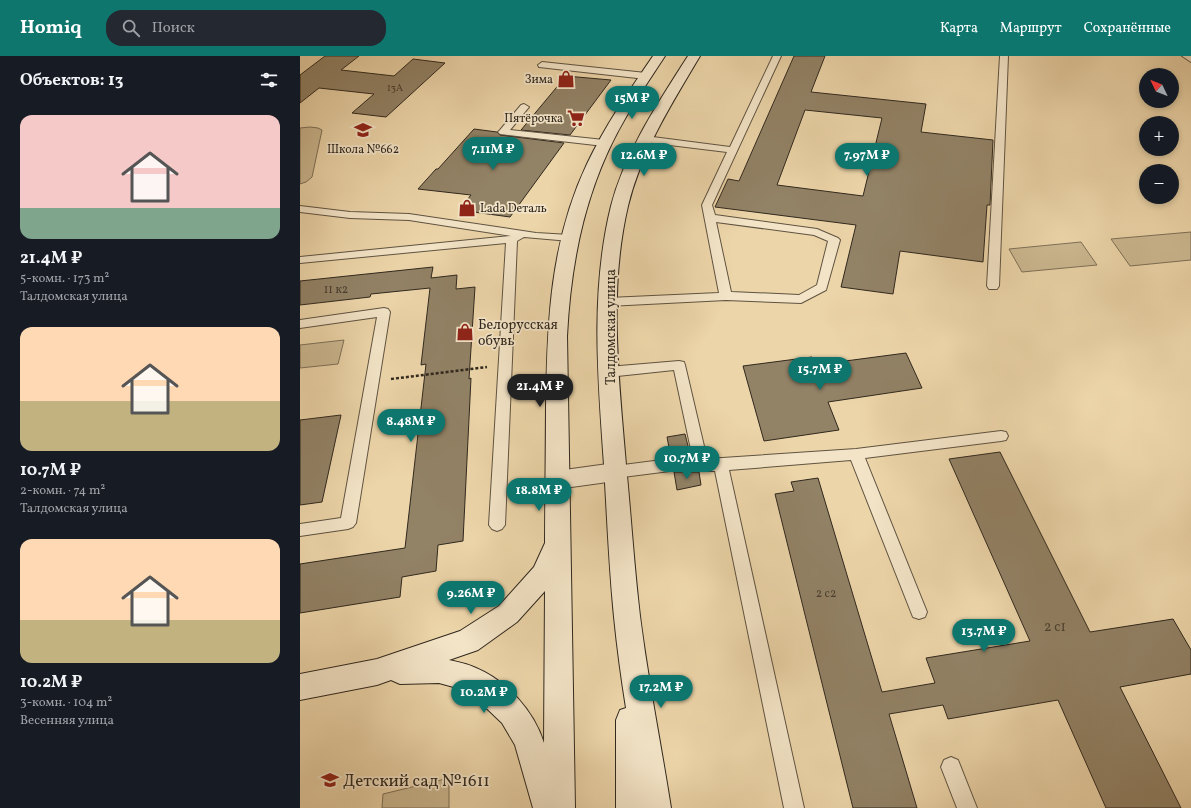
<!DOCTYPE html>
<html lang="ru">
<head>
<meta charset="utf-8">
<style>
  body { margin:0; font-family:Vollkorn,serif; background:#242831; color:#f1f3f6; height:100vh; display:flex; flex-direction:column; font-size:15px; white-space:nowrap }
  * { box-sizing:border-box; margin:0 }
  p { font-size:13px; color:#9ea1a6 }
  .icon { flex:none; width:22px; height:22px; fill:none; stroke:currentColor; stroke-width:2; stroke-linecap:round; stroke-linejoin:round }
  .map { position:relative; flex:1; overflow:hidden }
  .details { display:flex; flex-direction:column; background:#171b24; width:300px }
  .details>* { flex:none }
  .needle { width:26px; rotate:313deg }
  .controls { position:absolute; left:839px; top:12px; display:grid; gap:8px }
  .controls a { display:grid; place-items:center; width:40px; height:40px; border-radius:50%; background:#171b24; box-shadow:0 2px 6px #0003; font-size:20px }
  .price { position:absolute; translate:-50% -34px; padding:0 9px; border-radius:14px; background:#0f766e; color:#fff; font-size:13px; line-height:26px; filter:drop-shadow(0 1px 2px #0008) }
  .price::after { content:''; position:absolute; left:50%; top:24px; width:12px; height:9px; margin-left:-6px; background:inherit; clip-path:polygon(0 0,100% 0,50% 100%) }
  .price.active { background:#222; color:#fff }
  ul { padding:0; list-style:none }
  li { display:grid; align-content:center; gap:8px; height:212px; padding:0 20px }
  li span { display:grid; place-items:center; height:124px; border-radius:12px; color:#555 }
  li>.icon { margin-inline-start:auto }
  span .icon { width:72px; height:72px; fill:#fffc; stroke-width:1 }
  li b { font-size:17px }
  h2 { display:flex; justify-content:space-between; align-items:center; height:48px; padding:0 20px; font-size:17px }
  header { display:flex; align-items:center; gap:24px; box-sizing:border-box; height:56px; padding:0 20px; background:#0f766e; color:#fff }
  header strong { font-size:19px }
  nav { display:flex; gap:22px; margin-inline-start:auto; font-size:14px }
  .search { width:280px; height:36px; background:#242831; display:flex; align-items:center; gap:10px; box-sizing:border-box; padding:0 14px; border-radius:16px; color:#9ea1a6; font-size:15px }
  main { display:flex; flex:1; min-height:0 }
  .map>svg:first-child { display:block }
</style>
</head>
<body>
<header>
<strong>Homiq</strong>
<div class="search"><svg class="icon" aria-label="search" viewBox="0 0 24 24"><circle cx="10" cy="10" r="6"/><path d="M15 15l6 6"/></svg>Поиск</div>
<nav><a>Карта</a><a>Маршрут</a><a>Сохранённые</a></nav>
</header>
<main>
<section class="details">
<h2>Объектов: 13<svg class="icon" aria-label="filters" viewBox="0 0 24 24"><path d="M4 7h16M4 17h16"/><circle cx="9" cy="7" r="2"/><circle cx="15" cy="17" r="2"/></svg></h2>
<ul>
<li><span style="background:linear-gradient(#f6c9c9 75%,#7fa58c 0)"><svg class="icon" aria-label="home" viewBox="0 0 24 24"><path d="M3 11l9-7 9 7M6 9v11h12V9"/></svg></span><div><b>21.4M ₽</b><p>5-комн. · 173 m²</p><p>Талдомская улица</p></div></li>
<li><span style="background:linear-gradient(#ffd9b3 60%,#c2b280 0)"><svg class="icon" aria-label="home" viewBox="0 0 24 24"><path d="M3 11l9-7 9 7M6 9v11h12V9"/></svg></span><div><b>10.7M ₽</b><p>2-комн. · 74 m²</p><p>Талдомская улица</p></div></li>
<li><span style="background:linear-gradient(#ffd9b3 65%,#c2b280 0)"><svg class="icon" aria-label="home" viewBox="0 0 24 24"><path d="M3 11l9-7 9 7M6 9v11h12V9"/></svg></span><div><b>10.2M ₽</b><p>3-комн. · 104 m²</p><p>Весенняя улица</p></div></li>
</ul>
</section>
<div class="map">
<svg width="891" height="752" viewBox="0 0 891 752">
  <rect width="100%" height="100%" fill="#ecd5a9"/>
  <filter id="stains"><feTurbulence type="fractalNoise" baseFrequency=".005" numOctaves="4"/><feColorMatrix values="0 0 0 0 .2 0 0 0 0 .09 0 0 0 0 .02 0 0 0 .5 -.17"/></filter>
  <radialGradient id="worn" r=".72"><stop offset=".6" stop-color="#630" stop-opacity="0"/><stop offset="1" stop-color="#630" stop-opacity=".3"/></radialGradient>
  <!-- green -->
  <g fill="#ccb891" stroke="#7e7058">
    <path d="M10 71 18 72 22 74 12 121 6 126 0 128V72Z"/>
    <path d="M891 176V204L830 210 811 183Z"/>
    <path d="M781 186 797 209 722 216 709 193Z"/>
    <path d="M44 284 38 308 0 312V289Z"/>
    <path d="M149 722V752H82L83 738Z"/>
  </g>
  <!-- building -->
  <g fill="#928266" stroke="#30281e" fill-rule="evenodd">
    <path d="M25 0H59L41 14 94 20 113 3 145 7 86 61 52 57 74 38 19 32 0 47V19Z"/>
    <path d="M494 0H525L511 36 626 48 621 76 693 84 690 149H687L683 206 600 195 593 238 541 231 556 169 415 151 428 123 439 125ZM505 54 582 62 563 140 477 129Z"/>
    <path d="M266 20 311 24 270 79 221 74Z"/>
    <path d="M174 73 197 76 200 79 264 87 210 161 159 154 171 139 118 133 136 113H138Z"/>
    <path d="M133 211 131 222 157 219 156 233 175 231 169 323 171 322 163 485 138 489 136 515 102 521 100 541 0 557V508L105 492 126 308 121 309 130 232 71 238 70 241 0 249V225Z"/>
    <path d="M606 297 622 332 528 346 539 374 464 385 443 310 512 301 515 309Z"/>
    <path d="M41 359 22 446 0 449V364Z"/>
    <path d="M385 378 391 402H371L367 381Z"/>
    <path d="M700 396 790 576 873 563 891 594V618L820 631 881 752H806L758 644 648 663 643 649 589 658 617 752H553L475 438 494 435 491 426 518 422 582 636 635 627 626 602 730 585 649 403Z"/>
    <path d="M374 416H399L401 429 377 434Z"/>
  </g>
  <g fill="none" stroke-linecap="round" stroke-linejoin="round">
    <!-- lane casing -->
    <g stroke="#5f5341" stroke-width="2">
      <g id="lane">
        <path d="M473 0H481L412 149 415 159 517 173 538 182 540 184 526 234 501 247 426 244 308 250 304 249 302 246 304 243 308 242 419 237 402 149 427 96 345 86 340 83 345 80 430 91ZM416 166 514 179 528 185 517 229 499 239 431 236Z"/>
        <path d="M700 0H708L699 230 697 233H689L687 230Z"/>
        <path d="M882 0H891V6Z"/>
        <path d="M242 6 346 17 350 20 346 23 239 11 238 9Z"/>
        <path d="M224 48 229 51 210 74 304 84 309 87 304 90 200 78 198 76 200 74 221 49Z"/>
        <path d="M0 150 50 156 109 158 236 177 270 179 276 182 270 185 224 181 217 185 205 469 202 473 197 475 192 473 189 469 206 187 0 207V201L211 180 109 164 50 162 0 156Z"/>
        <path d="M84 252 88 253 90 256 56 467 53 471 48 473 0 480V468L41 462 77 261 0 272V264Z"/>
        <path d="M379 305 384 306 385 309 407 403 556 393 701 375 706 376 708 380 706 384 701 385 565 402 627 556 625 561 619 563 613 561 611 556 551 404 429 414 504 752H484L415 415H370L315 422 310 420 308 416 310 412 315 410 370 403H393L374 314 308 321 303 319 301 316 303 313 308 311Z"/>
        <path d="M651 701 658 704 677 752H657L641 711 644 704Z"/>
      </g>
    </g>
    <!-- street casing -->
    <g stroke="#5f5341" stroke-width="2">
      <path id="street" d="M315 407 323 410 326 416 323 422 315 425 257 433 249 430 245 424 249 418 257 415Z"/>
    </g>
    <!-- secondary casing -->
    <g stroke="#30281e" stroke-width="2">
      <g id="secondary">
        <path d="M353 0H365C352 20 338 40 326 61 286 129 271 203 267 280L275 752H233L215 689 202 667 181 647 161 633 139 627 100 628 91 624 77 629 0 644V618L77 603 160 575 199 550 234 511 245 487C245 442 246 396 246 351 247 267 250 186 287 108 305 70 329 35 353 0ZM245 535 244 687C234 655 207 625 176 612 168 608 158 606 149 604L178 594 217 566Z"/>
        <path d="M388 0H400C372 47 341 96 328 150 308 235 319 323 326 409 331 459 334 510 340 560 348 624 361 688 371 752H316V664L320 654 326 652C321 621 317 591 314 561 309 511 307 460 304 409 298 323 290 235 311 150 325 96 358 47 388 0Z"/>
      </g>
    </g>
    <!-- path -->
    <path stroke="#30281e" stroke-width="2.5" stroke-dasharray="3 2" stroke-linecap="butt" d="M91 323 187 311"/>
    <!-- lane -->
    <use href="#lane" fill="#f3e4c7" fill-rule="evenodd"/>
    <!-- street -->
    <use href="#street" fill="#f3e4c7" fill-rule="evenodd"/>
    <!-- secondary -->
    <use href="#secondary" fill="#f3e4c7" fill-rule="evenodd"/>
  </g>
  <!-- icons -->
  <defs>
    <g id="shop-bare" transform="scale(1.38)"><path d="M-5-2.5h2.3a2.7 3.5 0 0 1 5.4 0H5L5.5 6h-11ZM-1.5-2.5h3a1.5 2.3 0 0 0-3 0Z" fill="#8f2418" stroke="#f3e4c7" stroke-width="2.5" paint-order="stroke"/></g>
    <g id="supermarket-bare" transform="scale(1.38)"><path d="M-6-5.5h2.5l.6 2H6L4.5 2H-2.5L-4.4-4H-6ZM-1.5 3.2a1.3 1.3 0 1 0 .1 0ZM3 3.2a1.3 1.3 0 1 0 .1 0Z" fill="#8f2418" stroke="#f3e4c7" stroke-width="2.5" paint-order="stroke"/></g>
    <g id="school-bare" transform="scale(1.38)"><path d="M0-5L7-2L0 1L-7-2ZM-4 1L0 2.5L4 1V4Q0 6-4 4Z" fill="#8f2418" stroke="#f3e4c7" stroke-width="2.5" paint-order="stroke"/></g>
  </defs>
  <g fill-rule="evenodd">
    <use href="#shop-bare" x="266" y="23"/>
    <use href="#supermarket-bare" x="276" y="62"/>
    <use href="#school-bare" x="63" y="74"/>
    <use href="#shop-bare" x="167" y="152"/>
    <use href="#shop-bare" x="165" y="276"/>
    <use href="#school-bare" x="30" y="724"/>
  </g>
  <g text-anchor="middle" stroke-width="3.5" stroke-linejoin="round" paint-order="stroke">
    <!-- far-number labels -->
    <g font-size="10" fill="#483e30">
      <text x="95" y="35">13А</text>
    </g>
    <!-- far-poi labels -->
    <g font-size="12" fill="#30281e" stroke="#f3e4c7" text-anchor="end">
      <text x="253" y="27">Зима</text>
      <text x="263" y="66">Пятёрочка</text>
      <text x="63" y="97" text-anchor="middle">Школа №662</text>
      <text x="180" y="156" text-anchor="start">Lada Dеталь</text>
    </g>
    <!-- number labels -->
    <g font-size="12" fill="#483e30">
      <text x="36" y="237">11 к2</text>
      <text x="526" y="541">2 с2</text>
    </g>
    <!-- poi labels -->
    <g font-size="14" fill="#30281e" stroke="#f3e4c7" text-anchor="start">
      <text x="178" y="273">Белорусская<tspan x="178" dy="16">обувь</tspan></text>
    </g>
    <!-- street labels -->
    <g font-size="14" fill="#30281e" stroke="#f3e4c7">
      <text transform="translate(310 271) rotate(-90)" y="5">Талдомская улица</text>
    </g>
    <!-- near-number labels -->
    <g font-size="14" fill="#483e30">
      <text x="755" y="575">2 с1</text>
    </g>
    <!-- near-poi labels -->
    <g font-size="17" fill="#30281e" stroke="#f3e4c7" text-anchor="start">
      <text x="43" y="730">Детский сад №1611</text>
    </g>
  </g>
  <rect width="100%" height="100%" filter="url(#stains)"/>
  <rect width="100%" height="100%" fill="url(#worn)"/>
</svg>
<div class="controls">
<a><svg class="needle" viewBox="-14 -14 28 28"><path d="M0-13l5 13h-10z" fill="#e53935"/><path d="M0 13l5-13h-10z" fill="#9ea1a6"/></svg></a>
<a>+</a>
<a>−</a>
</div>
<b class="price" style="left:332px;top:64px">15M ₽</b>
<b class="price" style="left:193px;top:115px">7.11M ₽</b>
<b class="price" style="left:344px;top:121px">12.6M ₽</b>
<b class="price" style="left:567px;top:121px">7.97M ₽</b>
<b class="price" style="left:520px;top:335px">15.7M ₽</b>
<b class="price active" style="left:240px;top:352px">21.4M ₽</b>
<b class="price" style="left:111px;top:387px">8.48M ₽</b>
<b class="price" style="left:387px;top:424px">10.7M ₽</b>
<b class="price" style="left:239px;top:456px">18.8M ₽</b>
<b class="price" style="left:171px;top:559px">9.26M ₽</b>
<b class="price" style="left:684px;top:597px">13.7M ₽</b>
<b class="price" style="left:361px;top:653px">17.2M ₽</b>
<b class="price" style="left:184px;top:658px">10.2M ₽</b>
</div>
</main>
</body>
</html>
